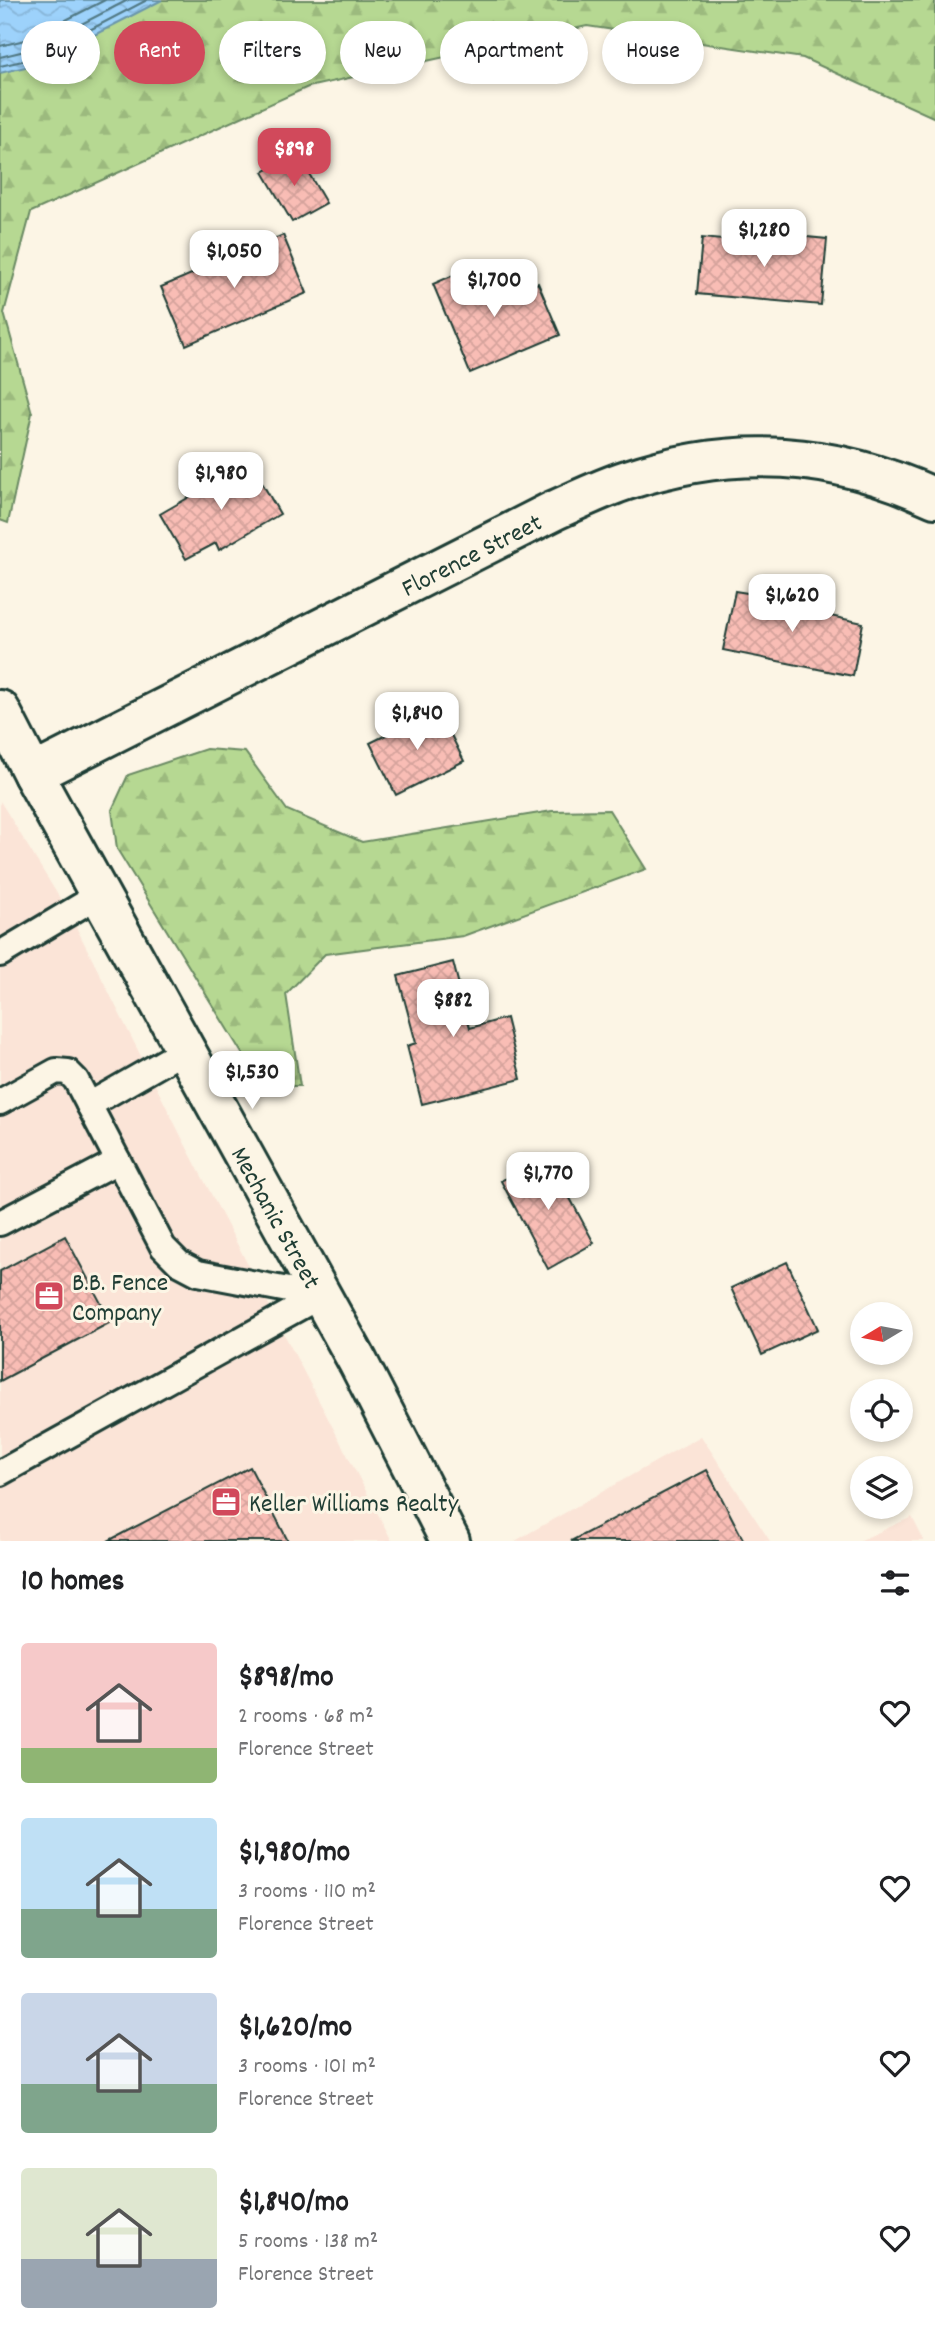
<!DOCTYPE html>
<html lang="en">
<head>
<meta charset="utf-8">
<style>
  body { margin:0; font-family:Dekko,sans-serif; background:#f2f2f2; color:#202124; height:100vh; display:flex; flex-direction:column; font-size:26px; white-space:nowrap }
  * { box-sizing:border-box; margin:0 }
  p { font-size:23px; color:#757577 }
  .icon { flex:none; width:38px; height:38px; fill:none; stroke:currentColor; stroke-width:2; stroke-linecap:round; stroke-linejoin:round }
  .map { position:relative; height:1541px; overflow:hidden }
  .sheet { display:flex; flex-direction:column; background:#fff; flex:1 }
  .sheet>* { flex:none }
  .top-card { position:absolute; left:21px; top:21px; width:894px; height:63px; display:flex; gap:14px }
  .needle { width:46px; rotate:260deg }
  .controls { position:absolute; left:850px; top:1302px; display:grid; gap:14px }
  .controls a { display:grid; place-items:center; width:63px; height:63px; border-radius:50%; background:#fff; box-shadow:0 4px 10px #0003; font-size:35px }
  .price { position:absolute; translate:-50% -60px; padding:0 16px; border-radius:14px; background:#fff; color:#222; font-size:23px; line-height:46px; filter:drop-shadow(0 2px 4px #0008) }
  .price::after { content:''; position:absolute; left:50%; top:42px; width:21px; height:16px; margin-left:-10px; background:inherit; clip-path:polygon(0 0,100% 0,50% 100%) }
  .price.selected { background:#d1495b; color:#fff }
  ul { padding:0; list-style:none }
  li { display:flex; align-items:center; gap:21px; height:175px; padding:0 21px }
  li span { display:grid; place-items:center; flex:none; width:196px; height:140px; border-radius:7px; color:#555 }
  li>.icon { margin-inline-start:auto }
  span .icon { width:84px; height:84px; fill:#fffc; stroke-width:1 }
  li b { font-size:30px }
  h2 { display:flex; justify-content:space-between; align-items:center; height:84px; padding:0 21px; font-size:30px }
  .chip { padding:0 24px; border-radius:32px; background:#fff; box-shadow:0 4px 10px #0003; font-size:24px; line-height:63px }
  .chip.selected { background:#d1495b; color:#fff }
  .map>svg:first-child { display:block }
</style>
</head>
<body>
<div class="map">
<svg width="935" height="1541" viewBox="0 0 935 1541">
  <defs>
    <pattern id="forest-firs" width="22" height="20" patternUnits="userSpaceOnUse" patternTransform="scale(1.75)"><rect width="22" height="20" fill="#b6d892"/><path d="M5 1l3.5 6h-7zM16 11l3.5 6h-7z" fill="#9cba7e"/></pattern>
    <pattern id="water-waves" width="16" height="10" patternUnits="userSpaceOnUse" patternTransform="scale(1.75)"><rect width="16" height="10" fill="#9dd2fb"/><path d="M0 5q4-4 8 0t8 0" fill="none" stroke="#87b5d8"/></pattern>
    <pattern id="building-cross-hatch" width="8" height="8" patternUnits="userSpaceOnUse" patternTransform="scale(1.75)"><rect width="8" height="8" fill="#f9bdb5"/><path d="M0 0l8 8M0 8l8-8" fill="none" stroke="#d5a39c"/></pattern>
  </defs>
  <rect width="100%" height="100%" fill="#fcf5e5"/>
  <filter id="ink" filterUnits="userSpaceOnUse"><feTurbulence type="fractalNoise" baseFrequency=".0143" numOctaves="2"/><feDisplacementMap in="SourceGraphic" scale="14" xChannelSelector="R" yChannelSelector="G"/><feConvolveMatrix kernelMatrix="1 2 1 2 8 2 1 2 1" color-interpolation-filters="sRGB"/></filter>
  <g filter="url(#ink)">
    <!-- built -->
    <g fill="#fbe4d7">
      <path d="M0 801 69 913 185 1144 392 1541H0Z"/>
      <path d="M701 1436 770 1541H515Z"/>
      <path d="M912 1517 924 1541H859Z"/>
    </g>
    <!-- forest -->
    <g fill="url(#forest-firs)" stroke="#6a8a63" stroke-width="2">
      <path d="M0 0H935V118L803 58 587 26 308 87 31 212 4 313 32 413 8 523 0 520Z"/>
      <path d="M206 749 245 752 287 810 362 842 552 811 609 810 646 869 463 936 325 954 286 994 300 1086H262L117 849 112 810 128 775Z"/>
    </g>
    <!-- water -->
    <path fill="url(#water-waves)" stroke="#6b96ab" stroke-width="2" d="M0 0H162L38 64 0 73Z"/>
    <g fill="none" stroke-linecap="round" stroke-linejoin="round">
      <!-- shore -->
      <g stroke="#517984" stroke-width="2">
        <path d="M0 46 29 39 105 0"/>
        <path d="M0 57 33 49 128 0"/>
        <path d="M0 66 36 58 147 0"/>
      </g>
    </g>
    <!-- building -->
    <g fill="url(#building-cross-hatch)" stroke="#1f3d34" stroke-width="2">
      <path d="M297 153 326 203 292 222 263 172Z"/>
      <path d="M754 232 827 239 821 305 697 294 702 238 753 243Z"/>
      <path d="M283 235 307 293 186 345 161 287Z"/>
      <path d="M472 267 484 296 510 285 514 293 538 283 560 335 470 373 433 284Z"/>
      <path d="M250 462 280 514 219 550 216 543 186 559 160 514Z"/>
      <path d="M735 591 808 603 807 611 863 623 853 676 723 650Z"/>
      <path d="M438 709 464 761 396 795 370 743Z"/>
      <path d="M453 962 470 1028 506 1018 521 1079 422 1104 407 1046 416 1043 398 976Z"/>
      <path d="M547 1155 594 1243 548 1269 501 1181Z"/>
      <path d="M65 1236 111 1322 0 1381V1271Z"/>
      <path d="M787 1262 818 1329 762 1355 731 1288Z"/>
      <path d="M250 1467 288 1541H108Z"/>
      <path d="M707 1470 744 1541H571Z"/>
    </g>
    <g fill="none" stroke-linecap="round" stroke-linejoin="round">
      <!-- lane casing -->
      <g stroke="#1f3d34" stroke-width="30">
        <g id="lane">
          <path d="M0 954 99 895"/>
          <path d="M0 1102 56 1071 68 1072 76 1080 163 1247 179 1263 198 1273 320 1296"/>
          <path d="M89 1105 185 1050"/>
          <path d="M0 1223 118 1161"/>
          <path d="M0 1473 320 1296"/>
        </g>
      </g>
      <!-- street casing -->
      <g stroke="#1f3d34" stroke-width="44">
        <path id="street" d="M33 774 553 511C578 500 602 488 627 480 735 444 833 451 935 498"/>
      </g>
      <!-- secondary casing -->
      <g stroke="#1f3d34" stroke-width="44">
        <path id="secondary" d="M0 710 33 774 358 1362 450 1541"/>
      </g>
      <!-- lane -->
      <use href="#lane" stroke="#fcf5e5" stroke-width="24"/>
      <!-- street -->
      <use href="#street" stroke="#fcf5e5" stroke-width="38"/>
      <!-- secondary -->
      <use href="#secondary" stroke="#fcf5e5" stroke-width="38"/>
    </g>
  </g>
  <!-- icons -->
  <defs>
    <g id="office-square" transform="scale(1.575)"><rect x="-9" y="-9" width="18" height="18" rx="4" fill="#d1495b" stroke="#fcf5e5"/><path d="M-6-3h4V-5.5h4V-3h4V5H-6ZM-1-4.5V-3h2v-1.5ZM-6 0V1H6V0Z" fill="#fff"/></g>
  </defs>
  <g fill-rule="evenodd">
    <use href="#office-square" x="49" y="1296"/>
    <use href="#office-square" x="226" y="1502"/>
  </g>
  <g text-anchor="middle" stroke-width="6" stroke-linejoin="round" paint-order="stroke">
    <!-- street labels -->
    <g font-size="26" fill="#1f3d34" stroke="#fcf5e5">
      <text transform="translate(471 554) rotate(-27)" y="9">Florence Street</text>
      <text transform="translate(277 1217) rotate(61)" y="9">Mechanic Street</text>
    </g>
    <!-- poi labels -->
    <g font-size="26" fill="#1f3d34" stroke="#fcf5e5" text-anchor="start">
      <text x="72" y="1290">B.B. Fence<tspan x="72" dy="30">Company</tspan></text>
      <text x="249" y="1511">Keller Williams Realty</text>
    </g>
  </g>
</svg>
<div class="controls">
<a><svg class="needle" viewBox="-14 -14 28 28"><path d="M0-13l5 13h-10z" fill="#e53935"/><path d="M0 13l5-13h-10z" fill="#757577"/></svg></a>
<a><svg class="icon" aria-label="locate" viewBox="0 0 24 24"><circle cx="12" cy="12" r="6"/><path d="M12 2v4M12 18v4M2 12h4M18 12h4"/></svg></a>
<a><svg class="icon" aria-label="layers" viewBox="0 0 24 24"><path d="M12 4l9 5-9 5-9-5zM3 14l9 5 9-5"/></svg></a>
</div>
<b class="price selected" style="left:294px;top:188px">$898</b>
<b class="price" style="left:764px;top:269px">$1,280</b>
<b class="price" style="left:234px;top:290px">$1,050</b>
<b class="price" style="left:494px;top:319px">$1,700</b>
<b class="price" style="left:221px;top:512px">$1,980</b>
<b class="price" style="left:792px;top:634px">$1,620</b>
<b class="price" style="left:417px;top:752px">$1,840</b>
<b class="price" style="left:453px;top:1039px">$882</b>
<b class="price" style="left:252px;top:1111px">$1,530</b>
<b class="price" style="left:548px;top:1212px">$1,770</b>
<div class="top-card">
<a class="chip">Buy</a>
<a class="chip selected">Rent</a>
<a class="chip">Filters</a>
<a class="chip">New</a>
<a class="chip">Apartment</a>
<a class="chip">House</a>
</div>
</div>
<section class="sheet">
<h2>10 homes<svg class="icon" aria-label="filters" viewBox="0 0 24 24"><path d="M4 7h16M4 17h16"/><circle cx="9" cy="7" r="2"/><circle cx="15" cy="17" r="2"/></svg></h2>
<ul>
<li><span style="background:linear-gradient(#f6c9c9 75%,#8fb573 0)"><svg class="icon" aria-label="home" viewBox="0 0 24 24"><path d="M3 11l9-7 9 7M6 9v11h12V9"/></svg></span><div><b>$898/mo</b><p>2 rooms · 68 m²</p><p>Florence Street</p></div><svg class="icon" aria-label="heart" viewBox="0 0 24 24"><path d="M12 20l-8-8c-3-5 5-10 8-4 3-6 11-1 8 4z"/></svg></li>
<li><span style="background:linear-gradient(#bfe0f5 65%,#7fa58c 0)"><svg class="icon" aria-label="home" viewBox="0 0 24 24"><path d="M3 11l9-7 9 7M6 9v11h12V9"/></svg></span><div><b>$1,980/mo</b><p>3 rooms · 110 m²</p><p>Florence Street</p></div><svg class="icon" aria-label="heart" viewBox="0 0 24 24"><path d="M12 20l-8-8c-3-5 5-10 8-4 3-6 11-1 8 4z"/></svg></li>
<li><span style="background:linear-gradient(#c9d6e8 65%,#7fa58c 0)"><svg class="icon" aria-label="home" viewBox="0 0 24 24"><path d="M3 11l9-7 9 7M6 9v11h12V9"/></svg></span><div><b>$1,620/mo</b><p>3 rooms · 101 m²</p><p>Florence Street</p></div><svg class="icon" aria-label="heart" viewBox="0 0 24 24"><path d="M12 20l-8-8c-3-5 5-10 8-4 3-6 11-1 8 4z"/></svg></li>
<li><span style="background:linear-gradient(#dfe7d0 65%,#9aa5b1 0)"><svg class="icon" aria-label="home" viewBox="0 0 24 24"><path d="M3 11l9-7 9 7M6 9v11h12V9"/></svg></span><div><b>$1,840/mo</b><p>5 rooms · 138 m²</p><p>Florence Street</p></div><svg class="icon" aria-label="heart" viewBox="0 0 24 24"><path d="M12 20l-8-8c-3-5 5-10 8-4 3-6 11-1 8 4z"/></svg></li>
</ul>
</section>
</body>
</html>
